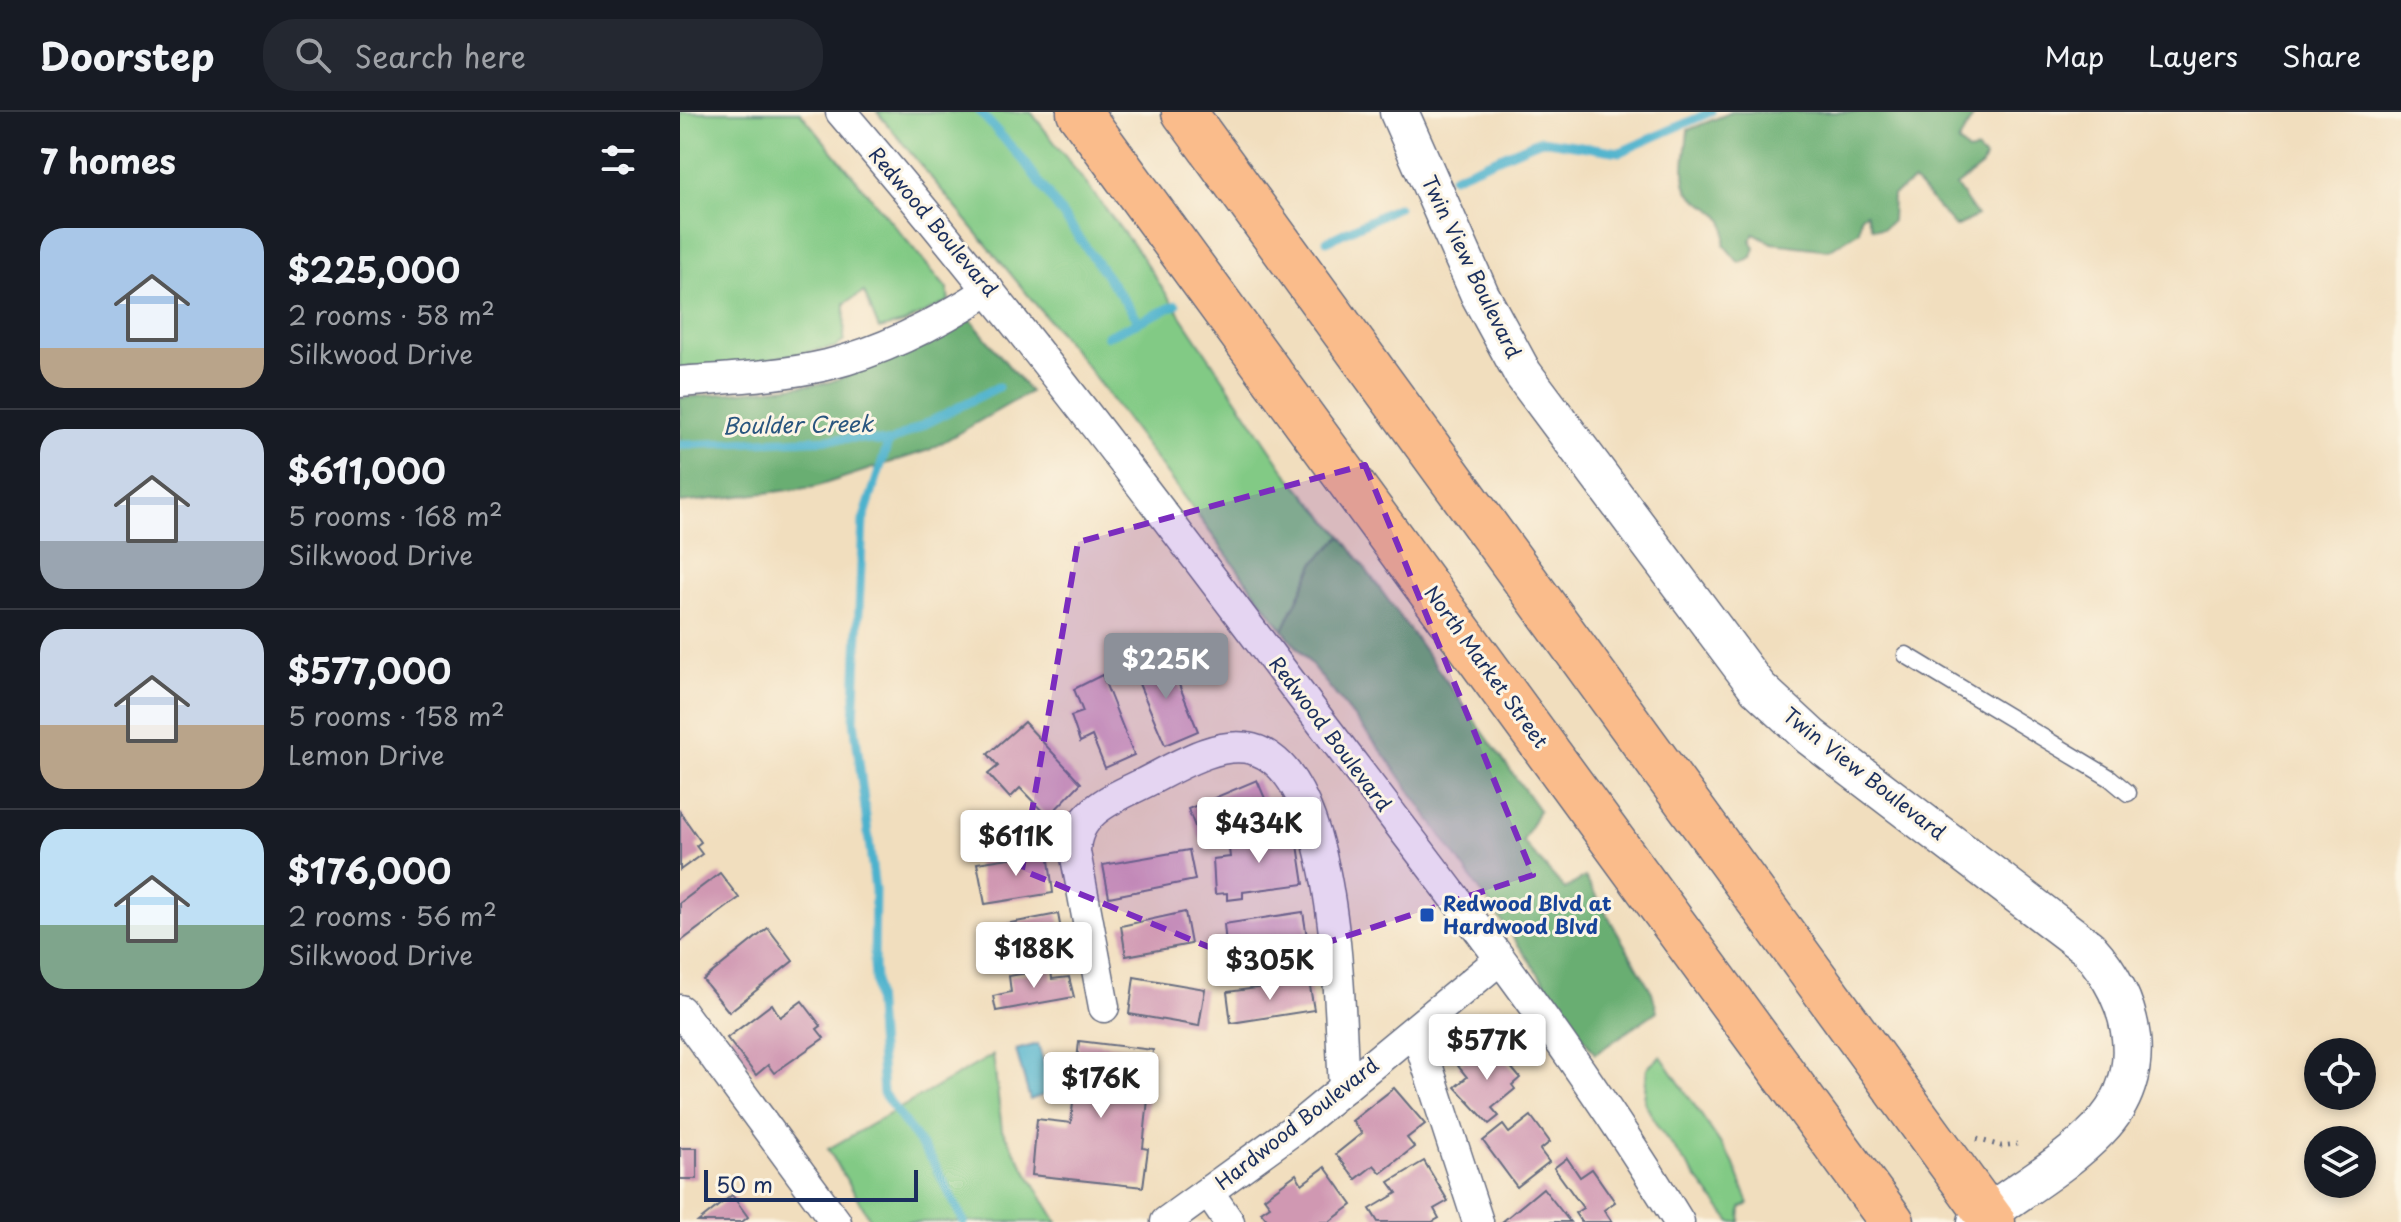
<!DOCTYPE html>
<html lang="en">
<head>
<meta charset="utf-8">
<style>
  body { margin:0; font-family:"Playpen Sans",sans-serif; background:#242831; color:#f1f3f6; height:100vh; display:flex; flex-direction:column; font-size:30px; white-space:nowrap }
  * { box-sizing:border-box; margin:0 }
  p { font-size:26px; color:#9ea1a6 }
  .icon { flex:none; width:44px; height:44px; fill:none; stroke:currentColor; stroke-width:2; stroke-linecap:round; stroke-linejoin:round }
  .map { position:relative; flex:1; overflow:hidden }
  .drawer { display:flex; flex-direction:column; background:#171b24; width:680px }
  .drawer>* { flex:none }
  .buttons { position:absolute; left:1624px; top:926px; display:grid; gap:16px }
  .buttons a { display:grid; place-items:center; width:72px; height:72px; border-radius:50%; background:#171b24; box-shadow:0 4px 12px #0003; font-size:40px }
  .scale { position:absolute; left:24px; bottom:20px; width:214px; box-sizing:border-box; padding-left:8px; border:4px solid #1b2f5e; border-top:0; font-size:22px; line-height:28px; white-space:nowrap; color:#1b2f5e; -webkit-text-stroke:6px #fcf5e5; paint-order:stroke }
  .price { position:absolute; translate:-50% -68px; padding:0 18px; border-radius:8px; background:#fff; color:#222; font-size:26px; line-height:52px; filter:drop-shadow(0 2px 4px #0008) }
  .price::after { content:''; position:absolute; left:50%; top:48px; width:24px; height:18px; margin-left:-12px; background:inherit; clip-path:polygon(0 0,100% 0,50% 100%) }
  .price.selected { background:#8c9099; color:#fff }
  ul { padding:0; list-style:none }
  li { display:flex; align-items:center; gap:24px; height:200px; padding:0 40px }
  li+li { border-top:2px solid #363941 }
  li span { display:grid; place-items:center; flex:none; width:224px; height:160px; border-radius:24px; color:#555 }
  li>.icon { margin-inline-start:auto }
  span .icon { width:96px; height:96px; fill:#fffc; stroke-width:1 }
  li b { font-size:34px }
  h2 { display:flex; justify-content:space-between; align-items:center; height:96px; padding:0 40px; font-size:34px }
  header { display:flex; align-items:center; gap:48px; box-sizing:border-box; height:112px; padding:0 40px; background:#171b24; border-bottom:2px solid #363941 }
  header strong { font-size:38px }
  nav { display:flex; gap:44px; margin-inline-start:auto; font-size:28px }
  .search { width:560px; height:72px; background:#242831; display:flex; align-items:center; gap:20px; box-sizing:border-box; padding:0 28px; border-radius:32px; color:#9ea1a6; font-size:30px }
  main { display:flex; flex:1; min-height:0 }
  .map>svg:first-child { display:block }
</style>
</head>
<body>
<header>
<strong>Doorstep</strong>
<div class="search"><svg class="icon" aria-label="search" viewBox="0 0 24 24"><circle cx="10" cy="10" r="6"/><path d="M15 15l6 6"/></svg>Search here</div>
<nav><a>Map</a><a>Layers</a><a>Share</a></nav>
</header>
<main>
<section class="drawer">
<h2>7 homes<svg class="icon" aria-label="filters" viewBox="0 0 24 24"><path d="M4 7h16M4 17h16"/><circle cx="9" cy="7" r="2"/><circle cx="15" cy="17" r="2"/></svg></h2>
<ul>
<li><span style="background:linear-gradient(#a9c7e8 75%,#b9a48a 0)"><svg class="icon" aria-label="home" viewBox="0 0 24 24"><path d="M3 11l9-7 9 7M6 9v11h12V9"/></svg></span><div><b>$225,000</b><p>2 rooms · 58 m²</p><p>Silkwood Drive</p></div></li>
<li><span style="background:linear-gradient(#c9d6e8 70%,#9aa5b1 0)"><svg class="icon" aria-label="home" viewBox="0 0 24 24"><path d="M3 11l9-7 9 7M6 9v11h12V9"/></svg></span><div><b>$611,000</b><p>5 rooms · 168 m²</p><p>Silkwood Drive</p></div></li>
<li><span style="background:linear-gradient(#c9d6e8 60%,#b9a48a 0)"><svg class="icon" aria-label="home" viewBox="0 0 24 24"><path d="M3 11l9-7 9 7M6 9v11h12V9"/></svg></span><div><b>$577,000</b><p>5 rooms · 158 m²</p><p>Lemon Drive</p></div></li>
<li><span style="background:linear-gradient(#bfe0f5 60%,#7fa58c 0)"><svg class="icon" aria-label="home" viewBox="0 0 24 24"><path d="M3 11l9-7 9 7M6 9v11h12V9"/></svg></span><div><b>$176,000</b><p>2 rooms · 56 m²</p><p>Silkwood Drive</p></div></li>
</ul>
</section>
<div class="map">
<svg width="1721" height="1110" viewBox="0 0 1721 1110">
  <rect width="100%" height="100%" fill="#fcf5e5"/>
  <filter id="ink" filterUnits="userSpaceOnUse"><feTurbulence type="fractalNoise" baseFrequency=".0125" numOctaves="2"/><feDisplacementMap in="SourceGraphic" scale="16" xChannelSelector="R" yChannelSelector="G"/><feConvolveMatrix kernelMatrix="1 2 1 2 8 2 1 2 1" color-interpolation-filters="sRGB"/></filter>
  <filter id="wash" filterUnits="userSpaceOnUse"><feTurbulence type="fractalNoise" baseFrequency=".006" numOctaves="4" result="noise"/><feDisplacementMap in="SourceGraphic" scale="32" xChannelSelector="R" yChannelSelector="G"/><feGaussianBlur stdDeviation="1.8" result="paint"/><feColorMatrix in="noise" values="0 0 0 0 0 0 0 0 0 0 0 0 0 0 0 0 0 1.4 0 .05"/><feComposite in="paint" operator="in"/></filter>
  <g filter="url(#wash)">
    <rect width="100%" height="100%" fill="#f1debe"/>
    <!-- green -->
    <g fill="#82ca85" stroke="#4e7c72" stroke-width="2">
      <path d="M0 0H120L267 177 269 189 224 211 199 217 184 180 165 191 164 229 156 235 54 253 0 256Z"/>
      <path d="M197 0H351L457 138 607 362 662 424 635 451 603 518 405 252Z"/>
      <path d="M313 943 322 1018 377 1110H192L148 1037Z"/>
      <path d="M981 944 1053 1050 1069 1092 1061 1096 1060 1110H1051L1043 1100 977 1014 964 989 967 956Z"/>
    </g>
    <!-- forest -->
    <g fill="#69ae72" stroke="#426e68" stroke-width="2">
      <path d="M1052 0H1296L1278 30 1288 40 1297 38 1305 46 1302 54 1276 74 1297 104 1275 115 1234 69 1213 83 1212 109 1203 117 1192 116 1186 101 1181 104 1179 119 1149 138 1092 131 1074 121 1071 128 1075 136 1072 145 1059 151 1044 133C1052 96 1024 99 1009 80 999 66 1007 35 1008 18Z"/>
      <path d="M290 207 350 280 249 338 135 375 0 391V286L147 271 202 251Z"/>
      <path d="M662 424 859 698 843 730 885 777 905 765 972 880 977 899 915 942 704 642 603 518 635 450Z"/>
    </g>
    <!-- water -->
    <path fill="#4eb2cd" stroke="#347096" stroke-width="2" d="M358 932 372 980 350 988 336 938Z"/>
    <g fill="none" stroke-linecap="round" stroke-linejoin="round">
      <!-- stream -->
      <g stroke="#4eb2cd" stroke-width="9">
        <path d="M300 0 344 49 459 209"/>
        <path d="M773 65 861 28 940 40 1031 0"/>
        <path d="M647 129 718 95"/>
        <path d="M427 224 496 193"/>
        <path d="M208 331 183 409 174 608 195 778 194 852 203 981 254 1051 284 1110"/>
        <path d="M0 333 178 326 208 331 318 275"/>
      </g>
    </g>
    <g id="blocks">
      <!-- building -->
      <g fill="#d098b2">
        <path d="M488 546 518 619 485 633 454 560Z"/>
        <path d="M422 563 454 643 425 656 412 624 400 630 391 604 403 600 394 577Z"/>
        <path d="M344 610 401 671 368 705 340 676 330 686 308 662 318 654 308 642Z"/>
        <path d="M577 668 590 698 520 727 508 697Z"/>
        <path d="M0 700 21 730 16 734 22 742 0 758Z"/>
        <path d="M616 720 624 772 563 780V786L547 788V781L535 782 533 747 550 745 548 729Z"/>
        <path d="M509 738 515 768 429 785 423 753Z"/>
        <path d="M368 740 373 781 305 792 297 751Z"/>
        <path d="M40 761 59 786 0 830V791Z"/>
        <path d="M505 800 511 832 446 844 441 814Z"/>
        <path d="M623 800 628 831 547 843 544 812Z"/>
        <path d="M378 802 384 834 379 835 381 844 311 858 309 848 305 849 299 817Z"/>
        <path d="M88 816 113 849 49 900 23 868Z"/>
        <path d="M371 857 372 867 389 865 394 885 316 899 313 884 331 880 329 864Z"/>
        <path d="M454 865 525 877 519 914 449 902Z"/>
        <path d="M629 869 634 898 551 911 547 880Z"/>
        <path d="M122 889 141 914 137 917 144 926 94 961 88 953 76 963 47 926 92 892 100 905Z"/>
        <path d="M399 929 473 938 463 1036 468 1037 463 1075 352 1063 357 1007 391 1011Z"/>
        <path d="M800 936 806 943 815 936 840 966 832 973 835 977 812 996 819 1004 809 1012 775 975 787 965 778 954Z"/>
        <path d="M714 976 745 1012 727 1026 734 1035 701 1061 694 1053 676 1067 656 1042 682 1021 672 1009Z"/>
        <path d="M851 1004 870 1030 860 1038 869 1050 837 1075 803 1029 823 1013 829 1021Z"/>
        <rect x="0" y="1036" width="17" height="31"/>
        <path d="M887 1046 900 1065 912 1057 935 1090 924 1098 932 1110H901L895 1101 903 1096 874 1056Z"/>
        <path d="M744 1049 768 1089 754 1097 759 1106 752 1110H698L690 1097 717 1081 709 1070Z"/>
        <path d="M645 1055 672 1093 649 1110H589L581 1100 590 1094 584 1086 616 1062 622 1072Z"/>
        <path d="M863 1076 890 1110H822Z"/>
        <path d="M52 1083 68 1105 62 1110H18Z"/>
      </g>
    </g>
  </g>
  <g filter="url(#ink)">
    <use href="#blocks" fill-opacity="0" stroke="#666c80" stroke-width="2"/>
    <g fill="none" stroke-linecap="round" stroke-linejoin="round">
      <!-- service casing -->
      <g stroke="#666c80" stroke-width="19">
        <path id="service" d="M1226 543 1430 666 1448 681"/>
      </g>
      <!-- minor casing -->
      <g stroke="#666c80" stroke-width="33">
        <g id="minor">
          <path d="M161 0C325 191 476 392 628 593 756 761 889 929 999 1110"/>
          <path d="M0 270C48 266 100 264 147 253 204 239 260 210 309 178"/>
          <path d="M424 895 395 740C395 701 431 687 462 672 493 657 536 628 572 637 661 660 659 902 664 976"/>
          <path d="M0 898 156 1110"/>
          <path d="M736 919 798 1110"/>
          <path d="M529 1081 549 1110"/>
          <path d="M486 1110 613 1018 819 848"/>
        </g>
      </g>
      <!-- tertiary casing -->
      <g stroke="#666c80" stroke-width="41">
        <path id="tertiary" d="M719 0 800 183 843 262 1078 576 1131 625 1408 836C1455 887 1472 963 1419 1017 1385 1053 1337 1079 1297 1110"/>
      </g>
      <!-- primary casing -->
      <g stroke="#666c80" stroke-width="47">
        <g id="primary">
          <path d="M399 0 1212 1110"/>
          <path d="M504 0 1313 1110"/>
        </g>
      </g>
      <!-- path -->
      <path stroke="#666c80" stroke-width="5" stroke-dasharray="2 6" stroke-linecap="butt" d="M1297 1027 1321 1034 1337 1032"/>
      <!-- service -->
      <use href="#service" stroke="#fff" stroke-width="16"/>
      <!-- minor -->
      <use href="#minor" stroke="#fff" stroke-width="30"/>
      <!-- tertiary -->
      <use href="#tertiary" stroke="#fff" stroke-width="38"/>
      <!-- primary -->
      <use href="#primary" stroke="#fabc8b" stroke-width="44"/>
    </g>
  </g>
  <!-- marked area -->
  <path fill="#7b2cbf" fill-opacity="0.2" stroke="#7b2cbf" stroke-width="6" stroke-dasharray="16 10" stroke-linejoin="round" d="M685 353 853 763 575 854 342 758 398 430Z"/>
  <!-- markers -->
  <rect fill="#1a4fb4" stroke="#fcf5e5" stroke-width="3" x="739" y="795" width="16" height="16" rx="4"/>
  <g text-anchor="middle" stroke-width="6" stroke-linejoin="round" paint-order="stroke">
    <!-- street labels -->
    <g font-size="20" fill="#1b2f5e" stroke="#fcf5e5">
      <text transform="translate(253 110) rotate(50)" y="7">Redwood Boulevard</text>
      <text transform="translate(791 155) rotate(64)" y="7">Twin View Boulevard</text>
      <text transform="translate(806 555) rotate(54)" y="7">North Market Street</text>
      <text transform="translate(650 622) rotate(53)" y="7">Redwood Boulevard</text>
      <text transform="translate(1184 662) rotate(38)" y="7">Twin View Boulevard</text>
      <text transform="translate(617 1012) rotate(-38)" y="7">Hardwood Boulevard</text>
    </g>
    <!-- transit labels -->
    <g font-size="20" font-weight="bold" fill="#164399" stroke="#fcf5e5" text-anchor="start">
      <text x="763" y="799">Redwood Blvd at<tspan x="763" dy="23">Hardwood Blvd</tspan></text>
    </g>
    <!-- water labels -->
    <g font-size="22" font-style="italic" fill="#2a567f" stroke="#fcf5e5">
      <text transform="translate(118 313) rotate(-1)" y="8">Boulder Creek</text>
    </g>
  </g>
</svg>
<div class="buttons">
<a><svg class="icon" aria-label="locate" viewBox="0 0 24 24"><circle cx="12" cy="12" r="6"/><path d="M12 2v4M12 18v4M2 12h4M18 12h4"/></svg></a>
<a><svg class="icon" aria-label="layers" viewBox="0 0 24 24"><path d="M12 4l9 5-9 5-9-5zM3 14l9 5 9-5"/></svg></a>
</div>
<div class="scale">50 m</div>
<b class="price selected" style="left:486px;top:589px">$225K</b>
<b class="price" style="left:579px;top:753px">$434K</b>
<b class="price" style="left:336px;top:766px">$611K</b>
<b class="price" style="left:354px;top:878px">$188K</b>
<b class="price" style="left:590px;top:890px">$305K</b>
<b class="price" style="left:807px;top:970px">$577K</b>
<b class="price" style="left:421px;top:1008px">$176K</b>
</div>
</main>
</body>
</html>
